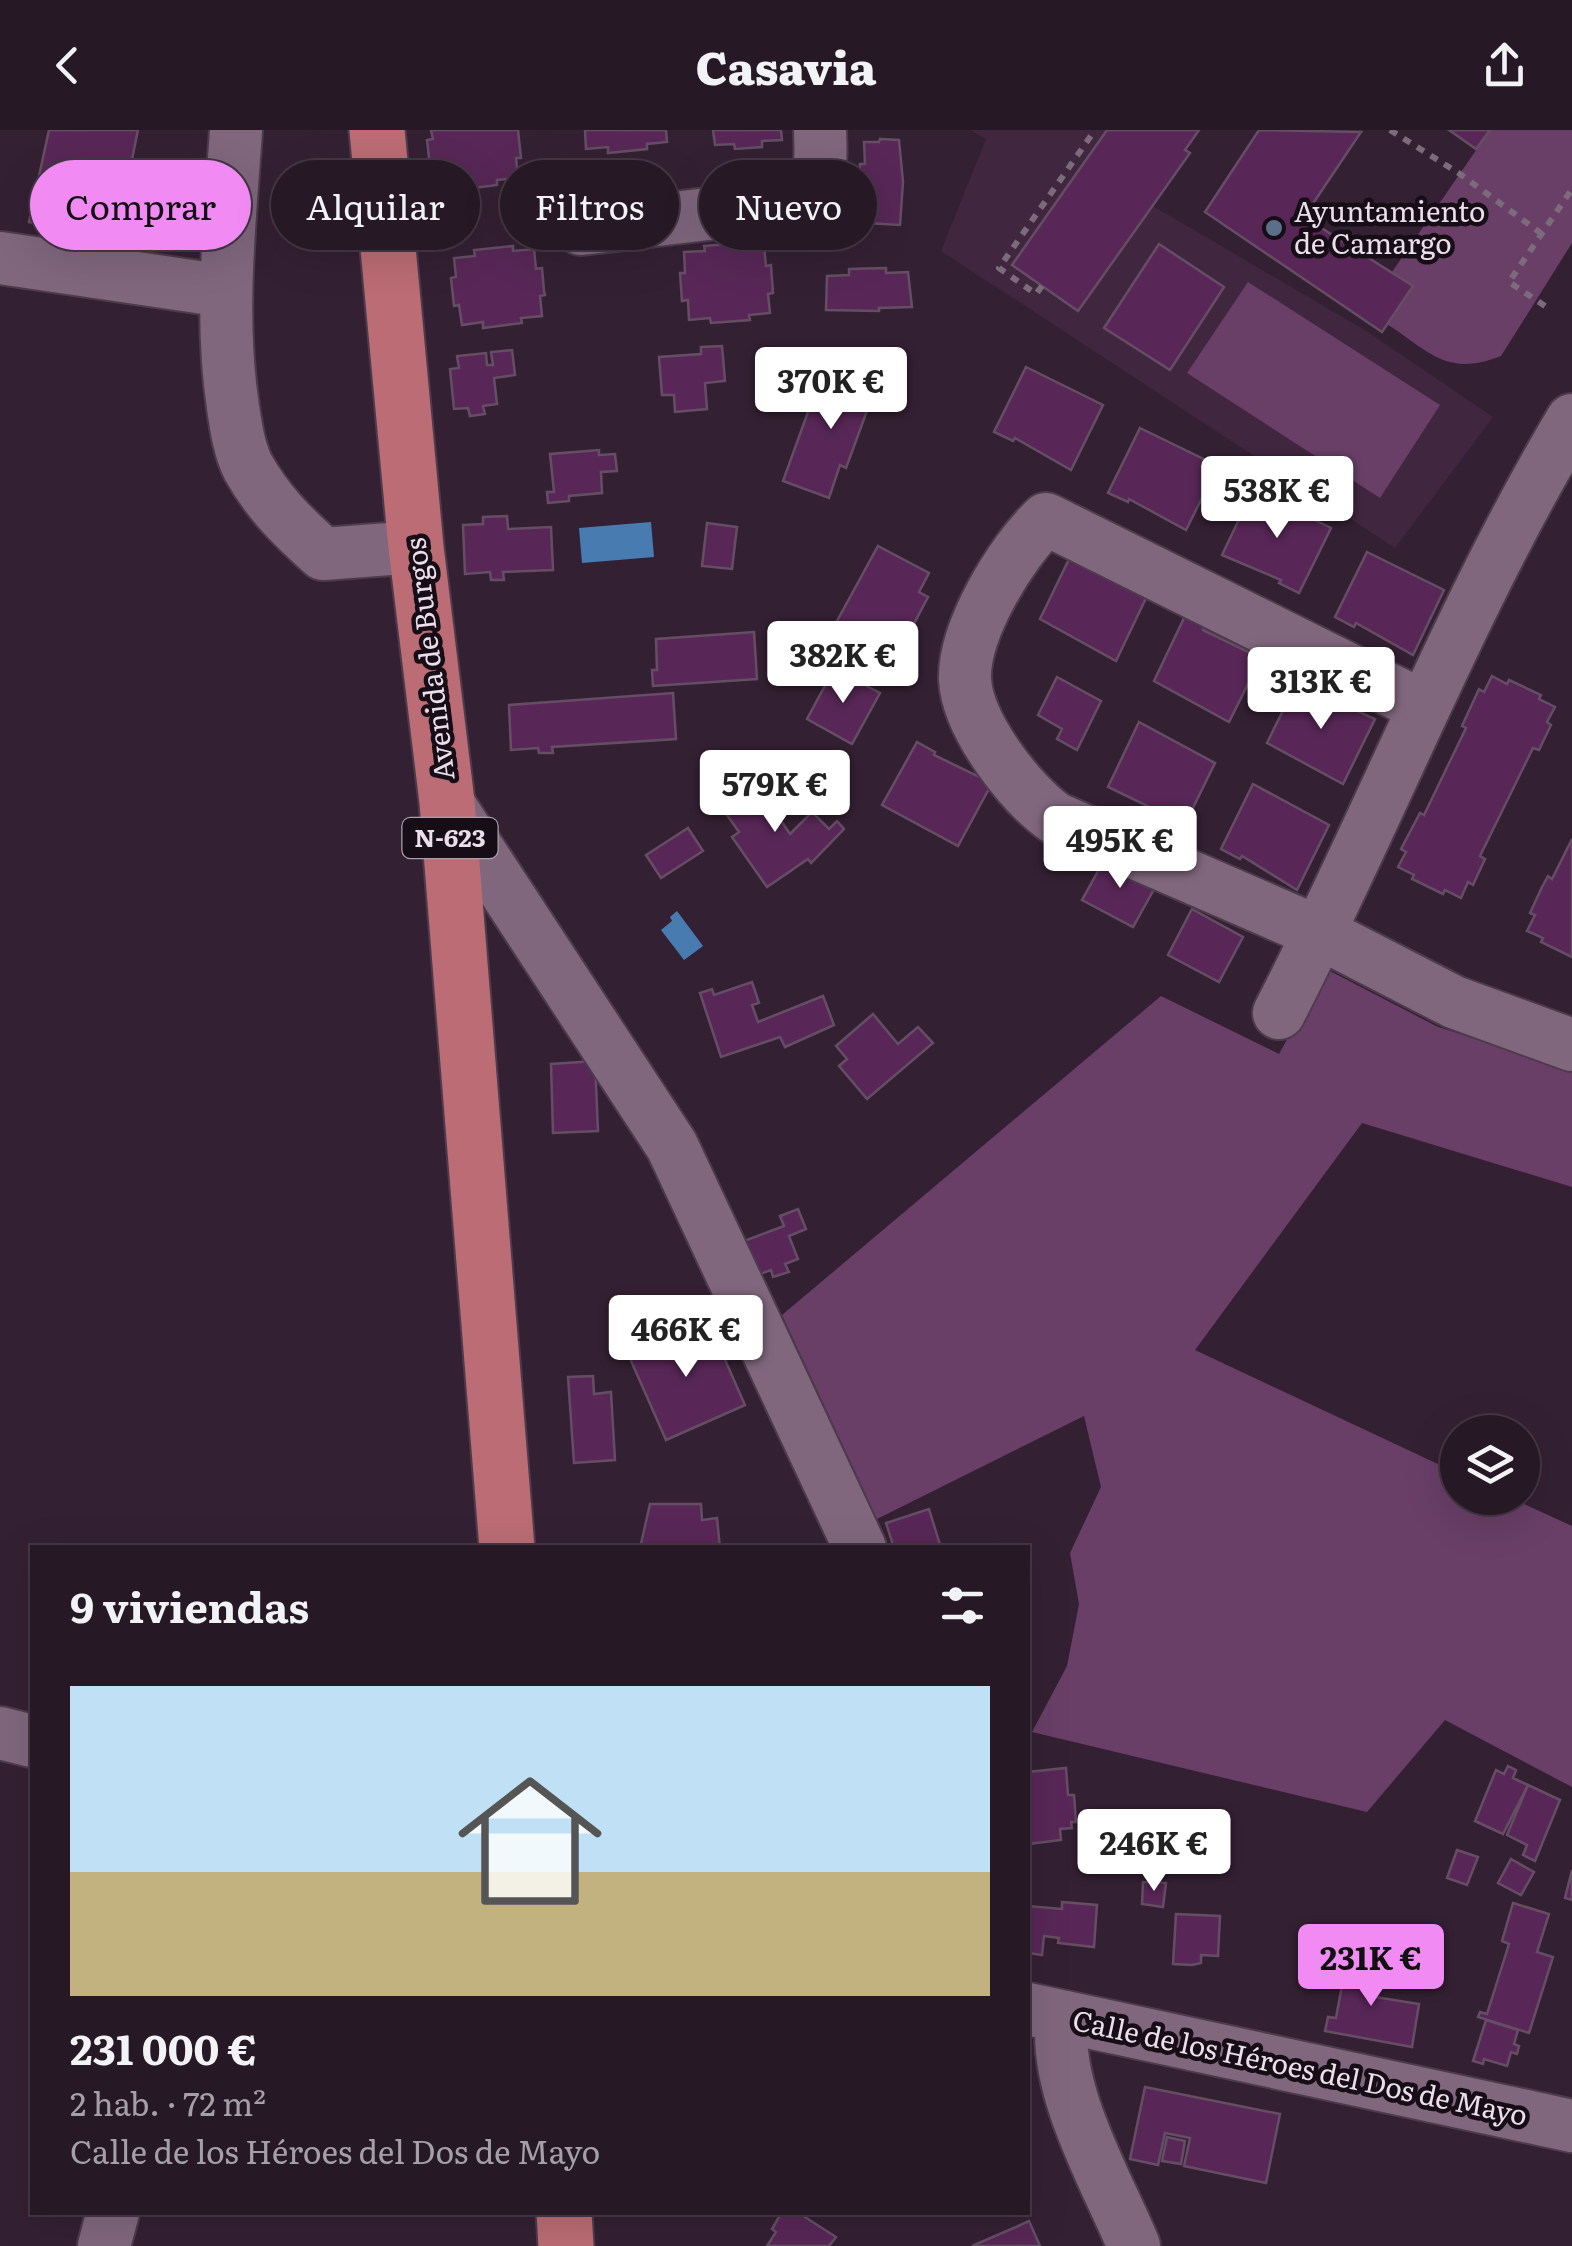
<!DOCTYPE html>
<html lang="es">
<head>
<meta charset="utf-8">
<style>
  body { margin:0; font-family:Literata,serif; background:#2f212e; color:#f1f3f6; height:100vh; display:flex; flex-direction:column; font-size:38px; white-space:nowrap }
  * { box-sizing:border-box; margin:0 }
  p { font-size:32px; color:#a4a0a7 }
  .icon { flex:none; width:55px; height:55px; fill:none; stroke:currentColor; stroke-width:2; stroke-linecap:round; stroke-linejoin:round }
  .map { position:relative; flex:1; overflow:hidden }
  .drawer { position:absolute; left:30px; top:1415px; width:1000px; height:670px; display:flex; flex-direction:column; background:#271826; border-radius:0px; box-shadow:0 10px 40px #0002,0 0 0 2px #433743 }
  .drawer>* { flex:none }
  .top-card { position:absolute; left:30px; top:30px; width:1000px; height:90px; display:flex; gap:20px }
  .controls { position:absolute; left:1440px; top:1285px; display:grid; gap:20px }
  .controls a { display:grid; place-items:center; width:100px; height:100px; border-radius:50%; background:#271826; box-shadow:0 10px 40px #0002,0 0 0 2px #433743; font-size:50px }
  .price { position:absolute; translate:-50% -85px; padding:0 22px; border-radius:10px; background:#fff; color:#222; font-size:32px; line-height:65px; filter:drop-shadow(0 2px 5px #0008) }
  .price::after { content:''; position:absolute; left:50%; top:60px; width:30px; height:22px; margin-left:-15px; background:inherit; clip-path:polygon(0 0,100% 0,50% 100%) }
  .price.active { background:#f28af3; color:#111 }
  ul { padding:0; list-style:none }
  li { display:grid; align-content:center; gap:20px; height:530px; padding:0 40px }
  li span { display:grid; place-items:center; height:310px; border-radius:0px; color:#555 }
  li>.icon { margin-inline-start:auto }
  span .icon { width:180px; height:180px; fill:#fffc; stroke-width:1 }
  li b { font-size:42px }
  h2 { display:flex; justify-content:space-between; align-items:center; height:120px; padding:0 40px; font-size:42px }
  .pill { padding:0 35px; border-radius:45px; background:#271826; box-shadow:0 10px 40px #0002,0 0 0 2px #433743; font-size:35px; line-height:90px }
  .pill.active { background:#f28af3; color:#111 }
  header { display:flex; justify-content:space-between; align-items:center; height:130px; padding:0 40px; background:#271826; font-size:45px; font-weight:800 }
  .map>svg:first-child { display:block }
</style>
</head>
<body>
<header><svg class="icon" aria-label="back" viewBox="0 0 24 24"><path d="M15 5l-7 7 7 7"/></svg>Casavia<svg class="icon" aria-label="share" viewBox="0 0 24 24"><path d="M12 15V3M7 8l5-5 5 5M5 13v7h14v-7"/></svg></header>
<div class="map">
<svg width="1572" height="2116" viewBox="0 0 1572 2116">
  <rect width="100%" height="100%" fill="#342033"/>
  <!-- built -->
  <path fill="#40263f" d="M970 0H1199L1186 19 1190 23 1153 76 1368 202 1493 287 1395 418 941 121 986 9Z"/>
  <!-- green -->
  <g fill="#693f68">
    <path d="M1490 0H1572V113L1501 226C1447 247 1431 223 1387 194L1412 156 1392 142Z"/>
    <path d="M1248 152 1440 275 1380 368 1187 243Z"/>
    <path d="M1326 839 1438 897 1572 938V1057L1362 993 1195 1220 1457 1343 1458 1368H1511L1572 1396V1657L1445 1590 1367 1682 1032 1602 1067 1536 1079 1474 1070 1423 1101 1357 1084 1286 877 1389 782 1185 1161 866 1279 924Z"/>
  </g>
  <!-- water -->
  <g fill="#487cb1">
    <path d="M651 392 654 427 582 433 579 398Z"/>
    <path d="M677 781 703 816 684 830 661 800 672 791 670 787Z"/>
  </g>
  <!-- building -->
  <g fill="#582757" stroke="#654e64" stroke-width="2.5">
    <path d="M49 0H138L128 49 105 44 91 105 29 92Z"/>
    <path d="M431 0H518L521 28H516L518 48 497 50V55L459 60V54L437 56 435 37H430L427 10 433 9Z"/>
    <path d="M585 0H666L667 12 647 14V19L608 23V17L586 19Z"/>
    <path d="M713 0H781L782 10 762 11V17L735 19 734 14 715 15Z"/>
    <path d="M1107 0H1199L1185 20 1190 23 1078 181 1012 135Z"/>
    <path d="M1259 0 1361 2 1304 87 1413 156 1382 202 1205 82Z"/>
    <path d="M1449 0H1490L1476 19Z"/>
    <path d="M880 9 899 10 903 52 900 95 866 93 865 72 860 71V34H865L864 12H879Z"/>
    <path d="M743 113V118L764 116 766 136 771 135 773 163 768 164 770 183 749 185 750 190 711 193 710 188 689 190 688 170 682 171 680 143H685L684 122 705 121 704 116Z"/>
    <path d="M1159 114 1224 157 1170 240 1104 198Z"/>
    <path d="M513 116V121L534 119 536 139 542 138 544 161 545 165 540 166 542 186 521 188 522 193 483 198V192L462 195 459 175 454 176 451 148 456 147 454 128 475 126 474 120Z"/>
    <path d="M886 138V143L908 142 912 177 879 178V181L826 180 827 146 849 145V139Z"/>
    <path d="M722 216 725 251 705 253 707 279 675 282 674 265H662L659 227 701 224V217Z"/>
    <path d="M512 220 515 245 494 248 497 274 483 276 485 284 470 286 468 278 454 279 450 239 459 238 457 226 486 223 487 235H493L491 222Z"/>
    <path d="M835 235 878 251 846 338 840 335 829 368 783 351 813 268 821 271Z"/>
    <path d="M1026 237 1103 275 1071 340 1015 308 1013 311 994 302Z"/>
    <path d="M1140 298 1218 336 1186 400 1129 369 1128 372 1108 363Z"/>
    <path d="M599 320V325L615 324 617 341 601 342 602 363 569 366V371L548 373 547 362H554L550 324Z"/>
    <path d="M1253 360 1331 398 1299 463 1279 453 1281 450 1222 425Z"/>
    <path d="M507 386 508 399 551 397 553 440 503 442 504 450H491L490 442 465 444 463 395 483 394V387Z"/>
    <path d="M707 393 737 397 732 439 702 436Z"/>
    <path d="M878 416 929 443 919 462 928 467 908 505 898 500 888 519 837 491Z"/>
    <path d="M1367 422 1444 460 1413 525 1356 493 1354 497 1335 487Z"/>
    <path d="M1071 425 1127 459 1129 456 1147 466 1116 531 1040 489Z"/>
    <path d="M1185 486 1204 496 1203 500 1261 528 1229 592 1154 551Z"/>
    <path d="M754 502 757 549 653 556 652 540H657L656 509Z"/>
    <path d="M834 539 880 563 852 614 807 589Z"/>
    <path d="M1492 546 1507 554 1509 550 1541 565 1539 569 1555 577 1547 592 1551 595 1539 620 1533 618 1480 726 1485 729 1473 755 1468 752 1461 768 1445 760 1443 764 1412 749 1414 745 1398 737 1406 722 1401 719 1420 683 1424 685 1466 598 1462 596 1479 559 1484 562Z"/>
    <path d="M1057 547 1101 571 1077 620 1057 609 1062 599 1038 585Z"/>
    <path d="M1299 548 1318 558 1316 562 1375 589 1343 654 1267 613Z"/>
    <path d="M673 563 676 609 552 617 553 623H539L538 618 511 620 509 575Z"/>
    <path d="M1139 592 1215 633 1183 698 1164 688 1166 685 1108 657Z"/>
    <path d="M917 612 935 622 934 625 992 653 958 716 882 675Z"/>
    <path d="M754 651 790 704 812 682 829 699 837 691 844 699 811 733 808 729 767 757 732 707 739 702 720 675Z"/>
    <path d="M1253 654 1329 695 1297 760 1242 726 1240 729 1221 719Z"/>
    <path d="M688 698 703 721 661 748 646 725Z"/>
    <path d="M1572 709V827L1541 812 1543 808 1527 801 1535 785 1530 783 1542 757 1548 746 1552 749Z"/>
    <path d="M1107 725 1158 752 1133 797 1082 770Z"/>
    <path d="M1192 779 1243 807 1219 852 1168 825Z"/>
    <path d="M752 852 759 873 752 875 758 892 823 866 834 895 785 917 780 907 721 927 700 863 712 859 714 865Z"/>
    <path d="M873 884 898 914 918 897 933 913 867 969 839 936 847 929 836 916Z"/>
    <path d="M595 931 598 1001 553 1003 551 934Z"/>
    <path d="M798 1079 806 1099 789 1106 798 1129 785 1134 789 1142 773 1147 771 1140 757 1145 744 1111 784 1096 780 1086Z"/>
    <path d="M707 1189 745 1275 666 1310 628 1224Z"/>
    <path d="M593 1246 594 1264 611 1262 615 1330 574 1333 568 1247Z"/>
    <path d="M650 1374H701L702 1390 717 1388 720 1418H640Z"/>
    <path d="M929 1379 941 1418H894L886 1393Z"/>
    <path d="M1508 1636 1516 1640 1513 1648 1528 1655 1503 1704 1475 1691 1496 1640 1504 1644Z"/>
    <path d="M1066 1638 1068 1665H1074L1076 1692H1071L1072 1698 1060 1699 1061 1710 1028 1714V1642Z"/>
    <path d="M1528 1655 1560 1670 1535 1731 1523 1725 1527 1715 1507 1705Z"/>
    <path d="M1457 1720 1478 1727 1467 1755 1447 1748Z"/>
    <path d="M1511 1729 1534 1742 1521 1765 1498 1753Z"/>
    <path d="M1572 1740V1770L1565 1768Z"/>
    <path d="M1143 1752 1166 1753 1163 1777 1142 1774Z"/>
    <path d="M1062 1772 1097 1775 1094 1817 1058 1813 1059 1808 1044 1806 1042 1825 1028 1823V1776L1062 1779Z"/>
    <path d="M1513 1773 1549 1784 1537 1822 1553 1827 1529 1903 1478 1887 1480 1882 1487 1884 1509 1814 1502 1811Z"/>
    <path d="M1176 1784 1220 1786 1218 1826 1201 1825V1833L1192 1835 1173 1834Z"/>
    <path d="M1348 1823 1375 1828 1369 1866 1419 1874 1412 1917 1325 1901 1328 1887 1336 1888Z"/>
    <path d="M1486 1890 1518 1900 1514 1914 1519 1916 1517 1924 1511 1922 1507 1936 1484 1929 1483 1934 1473 1931Z"/>
    <path d="M1145 1957 1280 1984 1266 2053 1184 2036 1190 2008 1165 2003 1158 2035 1130 2029Z"/>
    <path d="M1167 2007 1185 2011 1181 2034 1162 2031Z"/>
    <path d="M782 2082H797L836 2107 829 2116H767L776 2102 772 2099Z"/>
    <path d="M1029 2091 1040 2116H972L1016 2097Z"/>
  </g>
  <g fill="none" stroke-linecap="round" stroke-linejoin="round">
    <!-- minor casing -->
    <g stroke="#4d3b4d" stroke-width="56">
      <g id="minor">
        <path d="M236 0C230 92 219 186 233 277 236 297 239 319 248 337 268 373 293 397 323 424L416 417"/>
        <path d="M581 99 792 74C824 60 821 31 820 0"/>
        <path d="M0 128 225 161"/>
        <path d="M1424 577 1046 389C1011 422 963 501 965 550 968 596 1019 662 1055 688L1320 803 1454 872 1572 915"/>
        <path d="M447 672 672 1016 860 1418"/>
        <path d="M1279 883C1380 687 1459 480 1572 290"/>
        <path d="M0 1603 32 1611"/>
        <path d="M1028 1879 1572 1996"/>
        <path d="M1062 1887C1053 1960 1106 2049 1134 2116"/>
        <path d="M104 2116 113 2082"/>
      </g>
    </g>
    <!-- highway casing -->
    <g stroke="#4d3b4d" stroke-width="59">
      <g id="highway">
        <path d="M377 0 416 417 447 672 507 1418"/>
        <path d="M564 2082 566 2116"/>
      </g>
    </g>
    <!-- path -->
    <g stroke="#7c6b7b" stroke-width="6" stroke-dasharray="8 8" stroke-linecap="butt">
      <path d="M1390 0 1460 44 1542 104"/>
      <path d="M1042 156 1036 164 999 138 1095 0"/>
      <path d="M1545 176 1509 152 1572 59"/>
    </g>
    <!-- minor -->
    <use href="#minor" stroke="#80677e" stroke-width="52"/>
    <!-- highway -->
    <use href="#highway" stroke="#bb6c74" stroke-width="55"/>
  </g>
  <!-- markers -->
  <circle fill="#5c6f8a" stroke="#160d16" stroke-width="4" cx="1274" cy="98" r="10"/>
  <g text-anchor="middle" stroke-width="9" stroke-linejoin="round" paint-order="stroke">
    <!-- shield labels -->
    <rect fill="#160d16" stroke="#ab9faa" stroke-width="2.5" x="402.5" y="688" width="95" height="40" rx="8"/>
    <g font-size="25" font-weight="bold" fill="#ebddea">
      <text x="450" y="717">N-623</text>
    </g>
    <!-- poi labels -->
    <g font-size="28" fill="#ebddea" stroke="#160d16" text-anchor="start">
      <text x="1294" y="92">Ayuntamiento<tspan x="1294" dy="32">de Camargo</tspan></text>
    </g>
    <!-- street labels -->
    <g font-size="28" fill="#ebddea" stroke="#160d16">
      <text transform="translate(430 529) rotate(-97)" y="10">Avenida de Burgos</text>
      <text transform="translate(1300 1938) rotate(12)" y="10">Calle de los Héroes del Dos de Mayo</text>
    </g>
  </g>
</svg>
<div class="controls">
<a><svg class="icon" aria-label="layers" viewBox="0 0 24 24"><path d="M12 4l9 5-9 5-9-5zM3 14l9 5 9-5"/></svg></a>
</div>
<b class="price" style="left:831px;top:302px">370K €</b>
<b class="price" style="left:1277px;top:411px">538K €</b>
<b class="price" style="left:843px;top:576px">382K €</b>
<b class="price" style="left:1321px;top:602px">313K €</b>
<b class="price" style="left:775px;top:705px">579K €</b>
<b class="price" style="left:1120px;top:761px">495K €</b>
<b class="price" style="left:686px;top:1250px">466K €</b>
<b class="price" style="left:1154px;top:1764px">246K €</b>
<b class="price active" style="left:1371px;top:1879px">231K €</b>
<div class="top-card">
<a class="pill active">Comprar</a>
<a class="pill">Alquilar</a>
<a class="pill">Filtros</a>
<a class="pill">Nuevo</a>
</div>
<section class="drawer">
<h2>9 viviendas<svg class="icon" aria-label="filters" viewBox="0 0 24 24"><path d="M4 7h16M4 17h16"/><circle cx="9" cy="7" r="2"/><circle cx="15" cy="17" r="2"/></svg></h2>
<ul>
<li><span style="background:linear-gradient(#bfe0f5 60%,#c2b280 0)"><svg class="icon" aria-label="home" viewBox="0 0 24 24"><path d="M3 11l9-7 9 7M6 9v11h12V9"/></svg></span><div><b>231 000 €</b><p>2 hab. · 72 m²</p><p>Calle de los Héroes del Dos de Mayo</p></div></li>
</ul>
</section>
</div>
</body>
</html>
